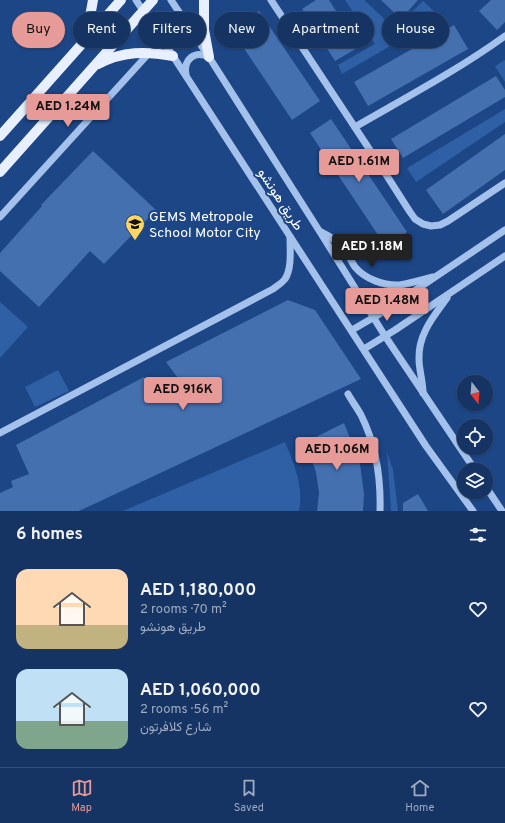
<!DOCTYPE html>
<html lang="en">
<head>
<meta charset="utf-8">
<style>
  body { margin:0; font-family:Overpass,Vazirmatn,sans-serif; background:#223f6d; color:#f1f3f6; height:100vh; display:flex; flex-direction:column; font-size:15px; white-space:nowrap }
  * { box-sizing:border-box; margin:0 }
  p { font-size:13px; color:#9daabf }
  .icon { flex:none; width:22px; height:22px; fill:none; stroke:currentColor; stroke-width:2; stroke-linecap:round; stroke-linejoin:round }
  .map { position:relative; height:511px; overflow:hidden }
  .details { display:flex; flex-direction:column; background:#153464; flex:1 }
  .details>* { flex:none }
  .hud { position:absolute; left:12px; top:12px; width:481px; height:36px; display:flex; gap:8px }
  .needle { width:26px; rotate:163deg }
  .fabs { position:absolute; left:457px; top:375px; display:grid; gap:8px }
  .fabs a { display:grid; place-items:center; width:36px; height:36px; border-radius:50%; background:#153464; box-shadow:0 1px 3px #0004,0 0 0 1px #344f78; font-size:20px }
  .price { position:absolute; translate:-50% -34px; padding:0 9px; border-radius:4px; background:#e69b98; color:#111; font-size:13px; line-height:26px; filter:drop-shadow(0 1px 2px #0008) }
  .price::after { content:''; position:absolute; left:50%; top:24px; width:12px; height:9px; margin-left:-6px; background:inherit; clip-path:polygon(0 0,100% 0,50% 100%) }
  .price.on { background:#222; color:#fff }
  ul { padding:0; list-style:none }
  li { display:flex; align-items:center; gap:12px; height:100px; padding:0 16px }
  li span { display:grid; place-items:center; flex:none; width:112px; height:80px; border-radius:12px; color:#555 }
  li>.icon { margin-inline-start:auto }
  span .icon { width:48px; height:48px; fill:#fffc; stroke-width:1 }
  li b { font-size:17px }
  h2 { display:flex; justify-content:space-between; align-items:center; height:48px; padding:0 16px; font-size:17px }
  .chip { padding:0 14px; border-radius:18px; background:#153464; box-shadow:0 1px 3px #0004,0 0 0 1px #344f78; font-size:14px; line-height:36px }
  .chip.on { background:#e69b98; color:#111 }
  .menu { display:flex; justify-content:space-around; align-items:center; height:56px; border-top:1px solid #344f78; background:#153464; font-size:11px; color:#9daabf }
  .menu a { display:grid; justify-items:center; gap:2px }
  .menu .on { color:#e69b98 }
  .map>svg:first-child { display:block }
</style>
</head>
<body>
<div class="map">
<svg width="505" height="511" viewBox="0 0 505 511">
  <rect width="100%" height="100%" fill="#1c4686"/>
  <!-- green -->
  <g fill="#2f5fa4">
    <path d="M345 0H364L395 29 423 1 440 17 342 74 338 65 375 44Z"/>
    <path d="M505 60V82L495 66Z"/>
    <path d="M505 109V122L416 182 407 168Z"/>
    <path d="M0 302 28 327 0 358Z"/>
    <path d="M58 370 69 391 35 407 25 387Z"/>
    <path d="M285 442C294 464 304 486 299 511H123Z"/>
    <path d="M387 452 393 470 398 511H391Z"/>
  </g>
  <!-- building -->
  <g fill="#4470b0">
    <path d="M316 0H329L359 47 335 61 302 9Z"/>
    <path d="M381 0H418L401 19Z"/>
    <path d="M491 0H505V22L497 30 479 11Z"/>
    <path d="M259 11 320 101 292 120 231 29Z"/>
    <path d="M454 25 468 49 368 106 354 82Z"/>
    <path d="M496 76 505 90V97L403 158 391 139Z"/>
    <path d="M331 119 407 232 386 247 310 133Z"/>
    <path d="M505 134V170L443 214 426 190Z"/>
    <path d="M93 151 156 210 104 264 90 251 39 307 0 271V253L42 206 41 205Z"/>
    <path d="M288 300 315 310 361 379 79 511H0V493L13 487 11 481 29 474 16 445 144 377 155 395 180 381 166 362Z"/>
    <path d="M344 423 360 464 364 494 363 511H317L319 493 316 472 309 454 304 443Z"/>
    <path d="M418 494 428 511H403V503Z"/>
  </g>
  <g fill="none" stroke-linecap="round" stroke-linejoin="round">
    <!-- minor -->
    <g stroke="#a4c1eb" stroke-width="7">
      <path d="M136 0 173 56 426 446 473 511"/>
      <path d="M171 0 209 57 320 232 385 336 475 470"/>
      <path d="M271 0 387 176 410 212 415 219 423 224 431 226 440 225 448 221 505 183"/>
      <path d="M186 75C183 59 195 50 209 57"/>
      <path d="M355 127C405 98 458 70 505 36"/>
      <path d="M0 217 150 52"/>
      <path d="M321 232C329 236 337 241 344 248 348 254 351 261 355 267 365 279 384 286 400 285 411 283 422 280 433 277"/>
      <path d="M352 330 383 312 505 230"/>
      <path d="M364 349 395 330 505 256"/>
      <path d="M423 393C423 381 419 370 419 359 418 334 434 316 447 298"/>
      <path d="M348 394C352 401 357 408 361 415 376 445 381 478 380 511"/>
      <path d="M0 433 273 289C277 286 282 283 285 279 292 269 290 249 290 237"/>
      <path d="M486 487 502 511"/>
    </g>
    <!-- major -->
    <g stroke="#e8f0ff" stroke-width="10">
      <path d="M204 0V30L209 57"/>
      <path d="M83 38C88 26 91 13 93 0"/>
      <path d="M98 64C123 51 146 51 173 56"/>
      <path d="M0 136 121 0"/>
      <path d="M0 172 153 0"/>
    </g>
  </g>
  <!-- icons -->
  <defs>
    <g id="school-pin" transform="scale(1)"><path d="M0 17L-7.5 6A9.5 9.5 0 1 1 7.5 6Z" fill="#fcd661" stroke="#1c4686"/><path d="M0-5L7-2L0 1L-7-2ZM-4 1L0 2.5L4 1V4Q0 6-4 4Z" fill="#111"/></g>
  </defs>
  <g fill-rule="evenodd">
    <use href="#school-pin" x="135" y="224"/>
  </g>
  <g text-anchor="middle" stroke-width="4" stroke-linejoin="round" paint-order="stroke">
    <!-- street labels -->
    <g font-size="14" fill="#fff" stroke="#1c4686">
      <text transform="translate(281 199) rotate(57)" y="5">طريق هونشو</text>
    </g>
    <!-- poi labels -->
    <g font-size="14" fill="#fff" stroke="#1c4686" text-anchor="start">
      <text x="149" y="221">GEMS Metropole<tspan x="149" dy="16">School Motor City</tspan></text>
    </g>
  </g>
</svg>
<div class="fabs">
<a><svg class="needle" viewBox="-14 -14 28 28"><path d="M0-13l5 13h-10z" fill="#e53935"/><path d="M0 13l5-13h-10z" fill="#9daabf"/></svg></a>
<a><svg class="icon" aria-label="locate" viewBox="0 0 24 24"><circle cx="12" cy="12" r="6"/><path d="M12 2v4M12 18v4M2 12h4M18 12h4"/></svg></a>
<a><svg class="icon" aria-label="layers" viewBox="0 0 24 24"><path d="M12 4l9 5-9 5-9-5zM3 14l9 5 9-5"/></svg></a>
</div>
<b class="price" style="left:68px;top:128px">AED 1.24M</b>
<b class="price" style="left:359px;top:183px">AED 1.61M</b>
<b class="price on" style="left:372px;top:268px">AED 1.18M</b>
<b class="price" style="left:387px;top:322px">AED 1.48M</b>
<b class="price" style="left:183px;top:411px">AED 916K</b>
<b class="price" style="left:337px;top:471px">AED 1.06M</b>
<div class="hud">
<a class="chip on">Buy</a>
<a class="chip">Rent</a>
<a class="chip">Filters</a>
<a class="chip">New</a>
<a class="chip">Apartment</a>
<a class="chip">House</a>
</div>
</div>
<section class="details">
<h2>6 homes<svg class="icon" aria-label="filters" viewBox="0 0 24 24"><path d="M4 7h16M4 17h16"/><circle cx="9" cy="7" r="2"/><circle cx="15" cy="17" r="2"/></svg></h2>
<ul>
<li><span style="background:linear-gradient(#ffd9b3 70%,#c2b280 0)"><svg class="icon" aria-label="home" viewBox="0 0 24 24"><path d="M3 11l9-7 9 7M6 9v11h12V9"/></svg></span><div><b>AED 1,180,000</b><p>2 rooms · 70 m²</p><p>طريق هونشو</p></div><svg class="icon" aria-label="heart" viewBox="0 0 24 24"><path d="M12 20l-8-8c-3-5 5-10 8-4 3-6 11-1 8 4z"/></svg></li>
<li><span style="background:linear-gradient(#bfe0f5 65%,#7fa58c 0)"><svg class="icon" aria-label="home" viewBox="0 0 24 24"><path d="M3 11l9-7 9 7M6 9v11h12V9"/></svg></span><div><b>AED 1,060,000</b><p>2 rooms · 56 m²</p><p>شارع كلافرتون</p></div><svg class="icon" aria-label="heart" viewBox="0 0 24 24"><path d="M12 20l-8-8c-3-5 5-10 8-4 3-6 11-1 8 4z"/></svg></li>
</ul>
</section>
<nav class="menu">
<a class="on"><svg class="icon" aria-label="map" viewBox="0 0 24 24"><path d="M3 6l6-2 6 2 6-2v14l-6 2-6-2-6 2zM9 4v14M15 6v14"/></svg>Map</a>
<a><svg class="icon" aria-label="saved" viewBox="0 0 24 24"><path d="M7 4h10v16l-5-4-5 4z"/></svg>Saved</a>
<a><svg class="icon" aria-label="home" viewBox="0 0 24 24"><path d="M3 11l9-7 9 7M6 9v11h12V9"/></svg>Home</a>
</nav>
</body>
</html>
